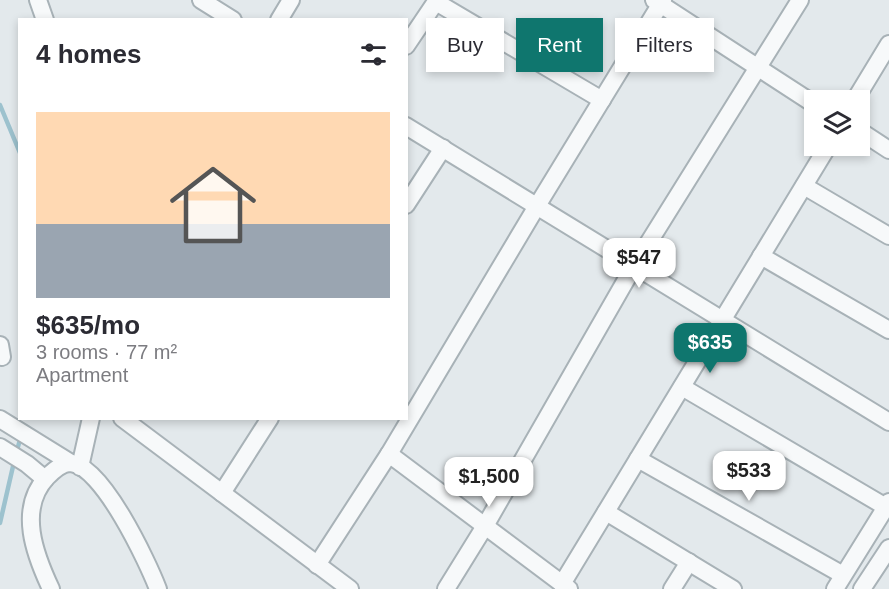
<!DOCTYPE html>
<html lang="en">
<head>
<meta charset="utf-8">
<style>
  body { margin:0; font-family:Helvetica,sans-serif; background:#f7f7f7; color:#2b2b33; height:100vh; display:flex; flex-direction:column; font-size:22px; white-space:nowrap }
  * { box-sizing:border-box; margin:0 }
  p { font-size:20px; color:#7c7c81 }
  .icon { flex:none; width:33px; height:33px; fill:none; stroke:currentColor; stroke-width:2; stroke-linecap:round; stroke-linejoin:round }
  .map { position:relative; flex:1; overflow:hidden }
  .drawer { position:absolute; left:18px; top:18px; width:390px; height:402px; display:flex; flex-direction:column; background:#fff; border-radius:0px; box-shadow:0 3px 9px #0003 }
  .drawer>* { flex:none }
  .banner { position:absolute; left:426px; top:18px; width:372px; height:54px; display:flex; gap:12px }
  .fabs { position:absolute; left:804px; top:90px; display:grid; gap:12px }
  .fabs a { display:grid; place-items:center; width:66px; height:66px; border-radius:0px; background:#fff; box-shadow:0 3px 9px #0003; font-size:30px }
  .price { position:absolute; translate:-50% -51px; padding:0 14px; border-radius:12px; background:#fff; color:#222; font-size:20px; line-height:39px; filter:drop-shadow(0 2px 3px #0008) }
  .price::after { content:''; position:absolute; left:50%; top:36px; width:18px; height:14px; margin-left:-9px; background:inherit; clip-path:polygon(0 0,100% 0,50% 100%) }
  .price.on { background:#0f766e; color:#fff }
  ul { padding:0; list-style:none }
  li { display:grid; align-content:center; gap:12px; height:318px; padding:0 18px }
  li span { display:grid; place-items:center; height:186px; border-radius:0px; color:#555 }
  li>.icon { margin-inline-start:auto }
  span .icon { width:108px; height:108px; fill:#fffc; stroke-width:1 }
  li b { font-size:26px }
  h2 { display:flex; justify-content:space-between; align-items:center; height:72px; padding:0 18px; font-size:26px }
  .tag { padding:0 21px; border-radius:0px; background:#fff; box-shadow:0 3px 9px #0003; font-size:21px; line-height:54px }
  .tag.on { background:#0f766e; color:#fff }
  .map>svg:first-child { display:block }
</style>
</head>
<body>
<div class="map">
<svg width="889" height="589" viewBox="0 0 889 589">
  <rect width="100%" height="100%" fill="#e3e9ec"/>
  <g fill="none" stroke-linecap="round" stroke-linejoin="round">
    <!-- stream -->
    <g stroke="#9dc2ce" stroke-width="4.5">
      <path d="M0 105 20 153"/>
      <path d="M16 454 21 436"/>
      <path d="M0 523 14 462"/>
    </g>
    <!-- minor casing -->
    <g stroke="#a8b2b7" stroke-width="20">
      <g id="minor">
        <path d="M38 0 45 20"/>
        <path d="M201 0 233 20"/>
        <path d="M654 0 814 104"/>
        <path d="M436 2 602 100"/>
        <path d="M279 20 291 0"/>
        <path d="M406 46 437 0"/>
        <path d="M855 100 889 44"/>
        <path d="M406 126 889 422"/>
        <path d="M860 131 889 150"/>
        <path d="M804 186 889 236"/>
        <path d="M406 205 443 148"/>
        <path d="M761 256 889 330"/>
        <path d="M0 345 2 357"/>
        <path d="M682 387 886 507"/>
        <path d="M122 418 350 589"/>
        <path d="M0 419 71 463"/>
        <path d="M0 447 27 464 45 479"/>
        <path d="M389 454 569 589"/>
        <path d="M638 459 843 575"/>
        <path d="M80 467 91 418"/>
        <path d="M222 493 270 418"/>
        <path d="M606 512 733 589"/>
        <path d="M317 565 389 454 537 206 663 0"/>
        <path d="M562 584 828 146"/>
        <path d="M51 589C35 555 17 509 47 477 53 471 62 463 70 463 102 464 148 563 158 589"/>
        <path d="M446 589 485 526 634 266 800 0"/>
        <path d="M672 589 689 562"/>
        <path d="M835 589 889 502"/>
        <path d="M862 589 889 548"/>
      </g>
    </g>
    <!-- minor -->
    <use href="#minor" stroke="#f7f9fa" stroke-width="16"/>
  </g>
</svg>
<div class="fabs">
<a><svg class="icon" aria-label="layers" viewBox="0 0 24 24"><path d="M12 4l9 5-9 5-9-5zM3 14l9 5 9-5"/></svg></a>
</div>
<b class="price" style="left:639px;top:289px">$547</b>
<b class="price on" style="left:710px;top:374px">$635</b>
<b class="price" style="left:749px;top:502px">$533</b>
<b class="price" style="left:489px;top:508px">$1,500</b>
<div class="banner">
<a class="tag">Buy</a>
<a class="tag on">Rent</a>
<a class="tag">Filters</a>
</div>
<section class="drawer">
<h2>4 homes<svg class="icon" aria-label="filters" viewBox="0 0 24 24"><path d="M4 7h16M4 17h16"/><circle cx="9" cy="7" r="2"/><circle cx="15" cy="17" r="2"/></svg></h2>
<ul>
<li><span style="background:linear-gradient(#ffd9b3 60%,#9aa5b1 0)"><svg class="icon" aria-label="home" viewBox="0 0 24 24"><path d="M3 11l9-7 9 7M6 9v11h12V9"/></svg></span><div><b>$635/mo</b><p>3 rooms · 77 m²</p><p>Apartment</p></div></li>
</ul>
</section>
</div>
</body>
</html>
